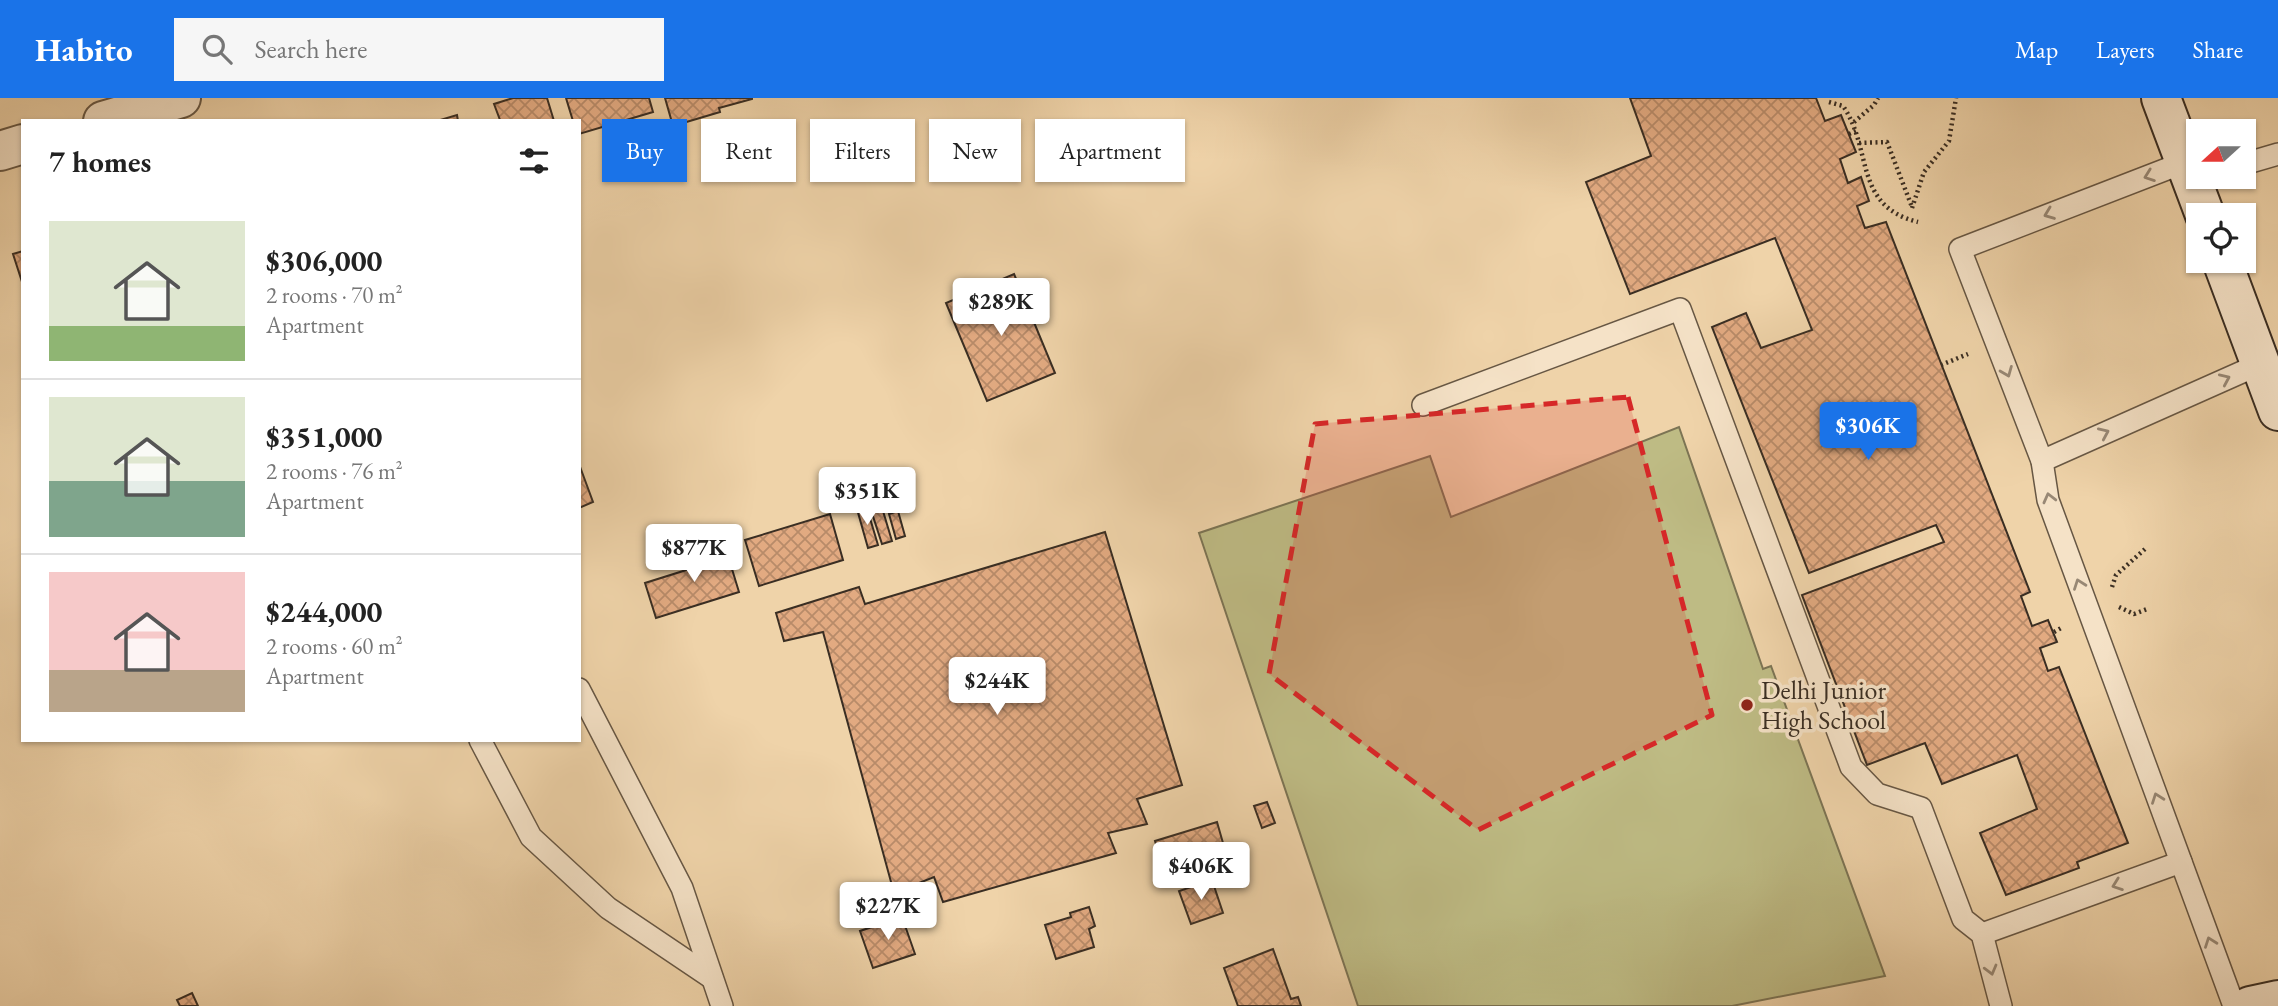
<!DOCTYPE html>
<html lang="en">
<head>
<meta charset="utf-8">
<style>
  body { margin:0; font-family:"EB Garamond",serif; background:#f6f6f6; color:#222; height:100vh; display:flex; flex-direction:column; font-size:26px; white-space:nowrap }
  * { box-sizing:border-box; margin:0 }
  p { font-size:23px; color:#767676 }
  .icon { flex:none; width:38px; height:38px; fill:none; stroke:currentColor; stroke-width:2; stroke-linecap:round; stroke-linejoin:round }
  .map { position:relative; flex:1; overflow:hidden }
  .side { position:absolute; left:21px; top:21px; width:560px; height:623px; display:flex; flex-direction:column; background:#fff; border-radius:0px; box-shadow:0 2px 5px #0004 }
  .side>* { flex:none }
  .hud { position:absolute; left:602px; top:21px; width:665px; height:63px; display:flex; gap:14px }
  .needle { width:46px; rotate:249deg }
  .fabs { position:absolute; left:2186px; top:21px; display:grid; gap:14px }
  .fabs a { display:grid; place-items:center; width:70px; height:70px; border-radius:0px; background:#fff; box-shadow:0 2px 5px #0004; font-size:35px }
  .price { position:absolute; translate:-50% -60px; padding:0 16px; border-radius:7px; background:#fff; color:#222; font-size:23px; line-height:46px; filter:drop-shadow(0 2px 4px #0008) }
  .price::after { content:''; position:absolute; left:50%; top:42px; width:21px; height:16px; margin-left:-10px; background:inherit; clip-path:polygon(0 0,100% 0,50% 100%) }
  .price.on { background:#1a73e8; color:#fff }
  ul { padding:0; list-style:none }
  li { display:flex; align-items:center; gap:21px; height:175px; padding:0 28px }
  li+li { border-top:2px solid #e0e0e0 }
  li span { display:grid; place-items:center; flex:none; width:196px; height:140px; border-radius:0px; color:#555 }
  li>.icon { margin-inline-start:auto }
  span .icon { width:84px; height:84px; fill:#fffc; stroke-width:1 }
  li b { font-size:30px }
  h2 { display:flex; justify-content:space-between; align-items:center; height:84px; padding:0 28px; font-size:30px }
  .chip { padding:0 24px; border-radius:0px; background:#fff; box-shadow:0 2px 5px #0004; font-size:24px; line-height:63px }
  .chip.on { background:#1a73e8; color:#fff }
  header { display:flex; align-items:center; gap:42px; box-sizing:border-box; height:98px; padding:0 35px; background:#1a73e8; color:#fff }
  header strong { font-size:33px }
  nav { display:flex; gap:38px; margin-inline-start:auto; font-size:24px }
  .search { width:490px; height:63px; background:#f6f6f6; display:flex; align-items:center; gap:18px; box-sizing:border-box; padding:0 24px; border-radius:0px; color:#767676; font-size:26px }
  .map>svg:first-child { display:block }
</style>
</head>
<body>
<header>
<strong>Habito</strong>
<div class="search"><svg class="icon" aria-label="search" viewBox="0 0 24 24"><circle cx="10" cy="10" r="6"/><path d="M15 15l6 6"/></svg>Search here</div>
<nav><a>Map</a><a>Layers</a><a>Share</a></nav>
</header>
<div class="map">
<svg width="2278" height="908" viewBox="0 0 2278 908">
  <defs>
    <pattern id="building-cross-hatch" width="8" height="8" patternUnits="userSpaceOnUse" patternTransform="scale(1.75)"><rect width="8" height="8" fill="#e2aa81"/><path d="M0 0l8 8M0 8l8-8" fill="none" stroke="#b88b69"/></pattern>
  </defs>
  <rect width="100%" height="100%" fill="#efd3a9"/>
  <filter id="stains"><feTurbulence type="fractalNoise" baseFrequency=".00286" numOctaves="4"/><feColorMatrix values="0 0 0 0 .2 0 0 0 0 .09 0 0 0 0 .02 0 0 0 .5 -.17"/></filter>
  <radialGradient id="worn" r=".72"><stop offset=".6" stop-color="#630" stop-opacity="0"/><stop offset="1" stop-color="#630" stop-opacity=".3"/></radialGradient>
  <!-- pitch -->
  <path fill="#bebb84" stroke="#7c7454" stroke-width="2" d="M1679 329 1763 571 1771 568 1885 878 1732 908H1358L1199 435 1430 358 1451 419Z"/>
  <!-- building -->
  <g fill="url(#building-cross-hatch)" stroke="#3a2e23" stroke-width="2">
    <path d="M513 0H547L554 23H497L500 22 494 6Z"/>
    <path d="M566 0H649L653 14 579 36V23H573Z"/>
    <path d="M665 0H752V1L719 10 720 14 673 28Z"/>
    <path d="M1630 0H1816L1825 23 1841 17 1856 54 1840 61 1848 85 1861 79 1869 103 1857 108 1865 130 1886 124 2030 494 2021 498 2032 528 2048 522 2057 544 2040 550 2048 573 2059 569 2128 745 2077 764 2079 770 2006 797 1980 735 2037 711 2017 657 1942 686 1925 645 1867 667 1802 497 1944 444 1936 427 1809 475 1712 229 1746 215 1761 250 1812 232 1775 140 1630 196 1586 84 1651 58Z"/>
    <path d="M457 17 458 23H437Z"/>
    <path d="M23 153V187L13 156Z"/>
    <path d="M1014 176 1055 275 987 303 946 205Z"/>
    <path d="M579 366 593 404 579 410Z"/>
    <path d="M880 403 892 443 882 446 869 406Z"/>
    <path d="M866 407 878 447 868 450 857 411Z"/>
    <path d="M898 413 905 438 896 441 889 416Z"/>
    <path d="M830 416 843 462 759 488 745 442Z"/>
    <path d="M1105 434 1182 687 1137 701 1147 726 1108 735 1116 755 943 804 934 779 894 795 823 534 784 543 776 515 859 489 865 506Z"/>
    <path d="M720 448 724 459 728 458 739 494 656 520 645 485 699 468 695 456Z"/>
    <path d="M1267 704 1275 725 1262 730 1254 708Z"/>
    <path d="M1217 724 1227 759 1165 778 1155 743Z"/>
    <path d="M1212 782 1223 815 1191 826 1179 793Z"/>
    <path d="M1089 809 1095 828 1089 831 1094 849 1056 861 1045 827 1071 819 1070 815Z"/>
    <path d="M902 819 915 856 873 870 860 833Z"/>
    <path d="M1273 851 1291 901 1298 899 1301 908H1238L1224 870Z"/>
    <path d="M192 895 198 908H180L177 902Z"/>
  </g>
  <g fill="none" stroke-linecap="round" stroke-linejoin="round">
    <!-- lane casing -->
    <g stroke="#675744" stroke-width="24">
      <g id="lane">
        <path d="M2185 64 1960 151 2042 363 2048 402 2234 908"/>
        <path d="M2244 66 2278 56"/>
        <path d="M1423 307 1680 211 1851 669 1877 696 1921 710 1963 821 1982 836 2001 908"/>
        <path d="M2042 363 2260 266"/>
        <path d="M579 591 682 790 722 908"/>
        <path d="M480 642 531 739 608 810 712 880"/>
        <path d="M1982 836 2181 764"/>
      </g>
    </g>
    <!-- street casing -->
    <g stroke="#675744" stroke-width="42">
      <g id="street">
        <path d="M103 23 181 0"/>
        <path d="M0 53 23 46"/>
      </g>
    </g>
    <!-- secondary casing -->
    <g stroke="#3a2e23" stroke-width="42">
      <g id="secondary">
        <path d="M2161 0 2205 117"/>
        <path d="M2222 163 2278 313"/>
        <path d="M2250 908 2278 902"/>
      </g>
    </g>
    <!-- path -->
    <g stroke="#3a2e23" stroke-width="4.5" stroke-dasharray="2 3.5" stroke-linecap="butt">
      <path d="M1829 4 1843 8C1873 51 1853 108 1918 124"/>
      <path d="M1854 24 1874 7 1878 0"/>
      <path d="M1849 36 1856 33"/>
      <path d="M1859 45 1887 44 1912 109"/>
      <path d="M1912 110 1924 74 1949 43 1956 0"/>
      <path d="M1941 267 1968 256"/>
      <path d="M2112 489 2116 477 2145 451"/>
      <path d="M2119 509 2134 516 2147 511"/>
      <path d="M2054 534 2063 529"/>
    </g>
    <!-- lane -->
    <use href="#lane" stroke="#f5e2c7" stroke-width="21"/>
    <!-- street -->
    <use href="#street" stroke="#f5e2c7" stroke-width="38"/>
    <!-- secondary -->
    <use href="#secondary" stroke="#f5e2c7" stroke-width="38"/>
  </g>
  <!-- one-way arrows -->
  <defs><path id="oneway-chevron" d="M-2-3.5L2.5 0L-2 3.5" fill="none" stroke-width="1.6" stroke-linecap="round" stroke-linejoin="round" transform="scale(1.75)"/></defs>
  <g stroke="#988875">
    <use href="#oneway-chevron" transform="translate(2149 78) rotate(160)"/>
    <use href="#oneway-chevron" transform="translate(2049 116) rotate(159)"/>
    <use href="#oneway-chevron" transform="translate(2007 274) rotate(68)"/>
    <use href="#oneway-chevron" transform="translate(2225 281) rotate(-24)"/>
    <use href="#oneway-chevron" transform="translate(2104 335) rotate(-24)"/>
    <use href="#oneway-chevron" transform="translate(2049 400) rotate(-104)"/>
    <use href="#oneway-chevron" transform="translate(2079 486) rotate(-110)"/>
    <use href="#oneway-chevron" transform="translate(2157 700) rotate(-110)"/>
    <use href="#oneway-chevron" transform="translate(2117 787) rotate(160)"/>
    <use href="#oneway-chevron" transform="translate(2210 844) rotate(-110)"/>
    <use href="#oneway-chevron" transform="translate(1991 872) rotate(75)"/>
  </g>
  <!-- marked area -->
  <path fill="#d62828" fill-opacity="0.2" stroke="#d62828" stroke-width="5" stroke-dasharray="14 9" stroke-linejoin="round" d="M1628 299 1712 617 1478 732 1269 576 1315 326Z"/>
  <!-- markers -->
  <circle fill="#8f2418" stroke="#f5e2c7" stroke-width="2.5" cx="1747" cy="607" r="7"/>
  <g text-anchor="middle" stroke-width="7" stroke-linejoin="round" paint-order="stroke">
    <!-- poi labels -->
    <g font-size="26" fill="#3a2e23" stroke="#f5e2c7" text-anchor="start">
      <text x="1761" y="601">Delhi Junior<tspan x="1761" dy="30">High School</tspan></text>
    </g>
  </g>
  <rect width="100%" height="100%" filter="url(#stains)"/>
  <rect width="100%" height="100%" fill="url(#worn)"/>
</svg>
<div class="fabs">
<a><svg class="needle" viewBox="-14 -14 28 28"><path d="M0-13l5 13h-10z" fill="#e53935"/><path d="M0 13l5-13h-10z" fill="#767676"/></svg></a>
<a><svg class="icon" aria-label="locate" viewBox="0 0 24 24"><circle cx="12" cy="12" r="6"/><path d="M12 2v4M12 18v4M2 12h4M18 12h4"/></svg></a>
</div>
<b class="price" style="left:1001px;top:240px">$289K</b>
<b class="price on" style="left:1868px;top:364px">$306K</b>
<b class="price" style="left:867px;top:429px">$351K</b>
<b class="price" style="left:694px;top:486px">$877K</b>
<b class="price" style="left:997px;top:619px">$244K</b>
<b class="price" style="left:1201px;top:804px">$406K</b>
<b class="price" style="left:888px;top:844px">$227K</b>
<div class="hud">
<a class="chip on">Buy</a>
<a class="chip">Rent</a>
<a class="chip">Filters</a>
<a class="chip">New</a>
<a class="chip">Apartment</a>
</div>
<section class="side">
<h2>7 homes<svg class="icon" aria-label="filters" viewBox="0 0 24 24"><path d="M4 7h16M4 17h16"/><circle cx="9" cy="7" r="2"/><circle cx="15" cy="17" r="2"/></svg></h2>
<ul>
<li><span style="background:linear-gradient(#dfe7d0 75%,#8fb573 0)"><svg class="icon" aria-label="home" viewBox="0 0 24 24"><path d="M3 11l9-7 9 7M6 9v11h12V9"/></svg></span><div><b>$306,000</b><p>2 rooms · 70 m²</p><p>Apartment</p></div></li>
<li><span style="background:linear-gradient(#dfe7d0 60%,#7fa58c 0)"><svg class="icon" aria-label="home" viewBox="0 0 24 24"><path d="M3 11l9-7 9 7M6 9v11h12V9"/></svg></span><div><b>$351,000</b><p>2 rooms · 76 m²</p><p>Apartment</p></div></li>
<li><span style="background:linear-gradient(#f6c9c9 70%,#b9a48a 0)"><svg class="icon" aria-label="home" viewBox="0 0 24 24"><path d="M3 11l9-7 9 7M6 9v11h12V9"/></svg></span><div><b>$244,000</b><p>2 rooms · 60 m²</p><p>Apartment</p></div></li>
</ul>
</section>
</div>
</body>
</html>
